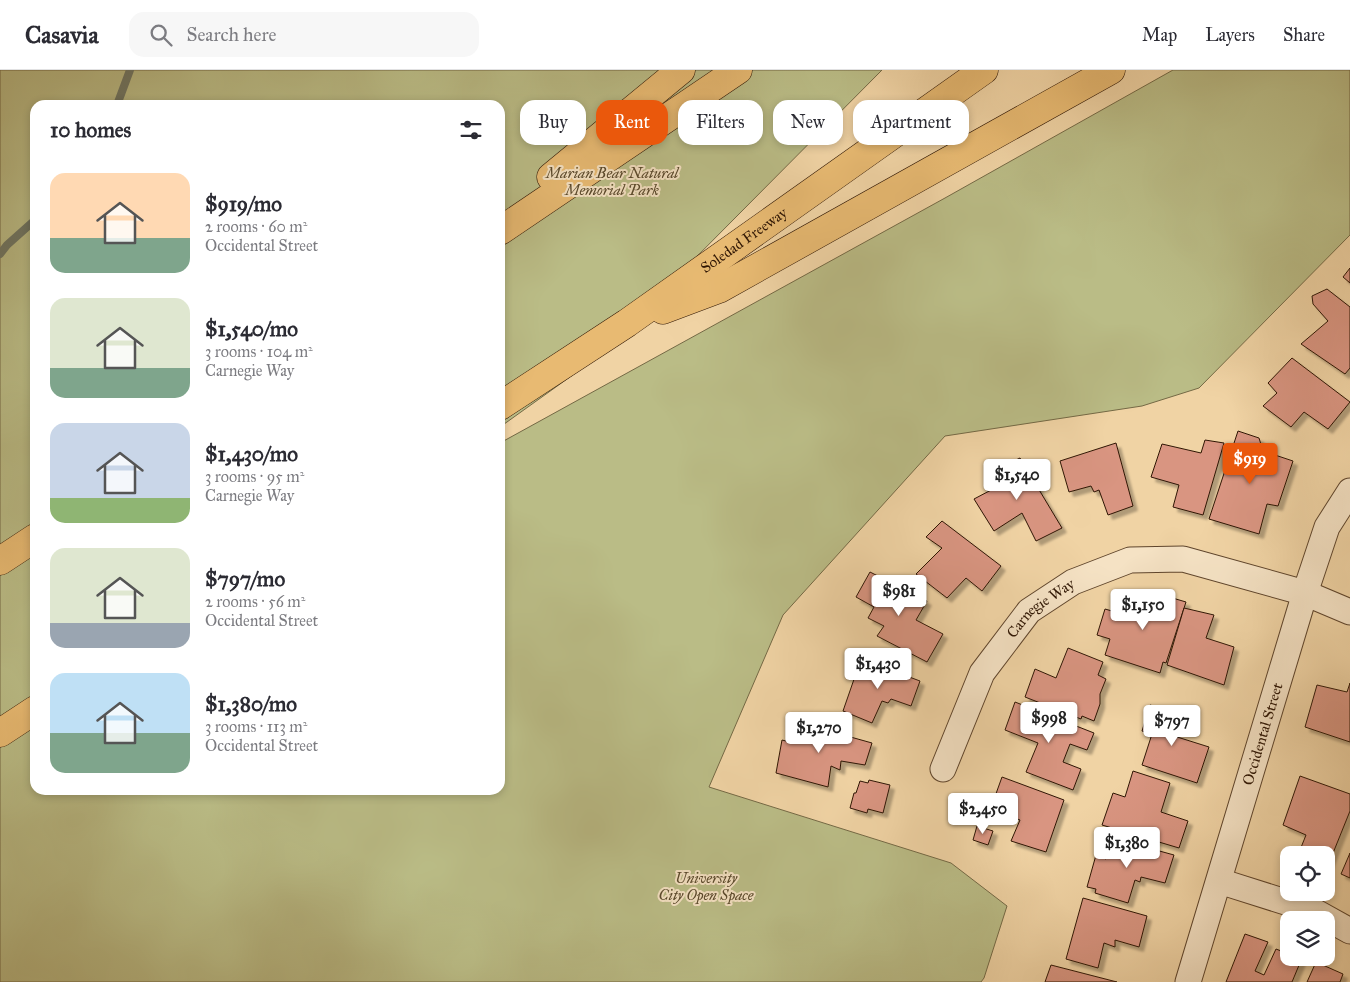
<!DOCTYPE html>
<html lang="en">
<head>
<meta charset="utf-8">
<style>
  body { margin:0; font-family:"IM FELL Great Primer",serif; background:#f7f7f7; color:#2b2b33; height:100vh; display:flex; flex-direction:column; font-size:19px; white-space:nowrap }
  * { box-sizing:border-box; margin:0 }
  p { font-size:16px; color:#7c7c81 }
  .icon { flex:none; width:28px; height:28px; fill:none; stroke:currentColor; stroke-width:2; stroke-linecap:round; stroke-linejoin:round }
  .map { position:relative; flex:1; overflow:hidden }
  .details { position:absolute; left:30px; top:30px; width:475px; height:695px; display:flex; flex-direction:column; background:#fff; border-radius:15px; box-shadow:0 2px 8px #0003 }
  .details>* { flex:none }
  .hud { position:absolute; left:520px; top:30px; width:475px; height:45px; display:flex; gap:10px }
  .tools { position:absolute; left:1280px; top:776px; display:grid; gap:10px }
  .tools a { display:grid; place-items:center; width:55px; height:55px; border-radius:10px; background:#fff; box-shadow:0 2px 8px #0003; font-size:25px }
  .price { position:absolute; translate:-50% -42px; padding:0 11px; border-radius:5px; background:#fff; color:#222; font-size:16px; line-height:32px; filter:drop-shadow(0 1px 2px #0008) }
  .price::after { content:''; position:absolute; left:50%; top:30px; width:15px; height:11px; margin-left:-8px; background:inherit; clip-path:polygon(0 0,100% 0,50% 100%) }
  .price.selected { background:#ea580c; color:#fff }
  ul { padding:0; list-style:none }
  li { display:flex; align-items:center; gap:15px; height:125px; padding:0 20px }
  li span { display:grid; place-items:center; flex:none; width:140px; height:100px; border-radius:15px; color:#555 }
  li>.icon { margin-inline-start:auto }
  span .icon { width:60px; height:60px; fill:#fffc; stroke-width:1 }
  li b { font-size:21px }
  h2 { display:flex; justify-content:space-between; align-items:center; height:60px; padding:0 20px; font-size:21px }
  .pill { padding:0 18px; border-radius:15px; background:#fff; box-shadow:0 2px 8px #0003; font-size:18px; line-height:45px }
  .pill.selected { background:#ea580c; color:#fff }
  header { display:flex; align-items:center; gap:30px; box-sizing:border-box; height:70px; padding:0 25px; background:#fff; border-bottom:1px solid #e1e1e2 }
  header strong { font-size:24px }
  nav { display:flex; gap:28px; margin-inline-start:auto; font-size:18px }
  .search { width:350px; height:45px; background:#f7f7f7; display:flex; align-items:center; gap:12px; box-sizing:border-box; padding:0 18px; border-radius:15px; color:#7c7c81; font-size:19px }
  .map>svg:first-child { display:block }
</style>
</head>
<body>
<header>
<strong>Casavia</strong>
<div class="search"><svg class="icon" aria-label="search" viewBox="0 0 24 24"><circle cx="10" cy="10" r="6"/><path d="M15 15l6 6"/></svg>Search here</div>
<nav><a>Map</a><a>Layers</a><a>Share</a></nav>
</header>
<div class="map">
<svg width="1350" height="912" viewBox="0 0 1350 912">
  <defs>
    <filter id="shadow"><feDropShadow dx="4.5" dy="4.5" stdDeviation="1" flood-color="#0004"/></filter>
  </defs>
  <rect width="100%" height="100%" fill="#f0d3a4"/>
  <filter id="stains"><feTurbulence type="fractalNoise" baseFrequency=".004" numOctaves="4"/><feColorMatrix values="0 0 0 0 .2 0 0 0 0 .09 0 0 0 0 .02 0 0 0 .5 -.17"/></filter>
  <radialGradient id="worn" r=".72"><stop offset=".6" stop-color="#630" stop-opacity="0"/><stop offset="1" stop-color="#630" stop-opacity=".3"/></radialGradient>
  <!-- green -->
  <path fill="#babc86" stroke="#746945" d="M0 0H882L595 289 500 357V35H35V720H500V373L945 128 1173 0H1350V165L1199 318 1142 336 945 366 783 545 709 717 951 793 1007 836 984 908 981 912H0Z"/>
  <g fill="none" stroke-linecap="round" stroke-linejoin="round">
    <!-- stream -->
    <g stroke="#6f7765" stroke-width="8">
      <path d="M117 35 130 0"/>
      <path d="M0 184 7 175 35 150"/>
    </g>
  </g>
  <!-- building -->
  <g fill="#d99581" stroke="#2f1604" filter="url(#shadow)">
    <path d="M1350 198V213L1343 207Z"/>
    <path d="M1327 219 1350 237V298L1345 304 1301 274 1328 251 1313 234 1312 226Z"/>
    <path d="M1292 288 1350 332 1328 359 1304 342 1291 357 1263 336 1277 323 1268 313Z"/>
    <path d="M1238 361 1259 368 1263 381 1293 391 1278 436 1267 434 1259 464 1209 449Z"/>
    <path d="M1205 370 1224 373 1203 445 1173 437 1179 415 1151 407 1162 374 1201 383Z"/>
    <path d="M1116 373 1133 436 1108 445 1099 420 1094 422 1091 416 1069 422 1060 391Z"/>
    <path d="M1020 388 1062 458 1036 471 1022 443 994 461 974 429 993 419 987 404Z"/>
    <path d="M942 451 1001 496 982 521 966 508 947 528 916 504 942 478 926 467Z"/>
    <path d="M870 502 927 531 916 550 943 564 927 592 877 566 884 556 868 548 874 537 856 527Z"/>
    <path d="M1149 521 1186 532 1166 593 1163 592 1160 603 1105 585 1110 569 1097 565 1105 539 1119 543 1122 533 1141 539 1137 551 1140 552Z"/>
    <path d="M1184 538 1214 545 1206 568 1234 577 1224 615 1167 595Z"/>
    <path d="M1068 578 1103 592 1098 605 1106 609 1100 624V634L1094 651 1082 646 1081 649 1025 627 1035 599 1056 608Z"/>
    <path d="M861 589 920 611 911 636 891 629 888 633 882 631 872 653 843 641Z"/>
    <path d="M1350 613V672L1305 657 1317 615 1347 622Z"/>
    <path d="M1015 632 1094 663 1087 680 1070 674 1063 692 1081 699 1073 720 1026 702 1038 673 1005 660Z"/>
    <path d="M1150 635 1181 644 1174 666 1209 677 1197 713 1142 695 1152 664 1142 661Z"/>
    <path d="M797 652 872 673 865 695 841 691 840 700 831 696 828 717 776 703 782 670 790 672Z"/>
    <path d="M1133 701 1170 713 1161 742 1188 751 1179 778 1102 755 1113 723 1125 727Z"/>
    <path d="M1300 706 1350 724V741L1327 798 1326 785H1298L1306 765 1283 755Z"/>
    <path d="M1002 707 1064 730 1046 782 1011 771 1020 750 1015 748 1016 740 993 732Z"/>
    <path d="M869 710 890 715 883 743 868 739 867 743 850 738 854 723H856L860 711 868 713Z"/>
    <path d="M977 756 993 761 988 775 973 770Z"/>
    <path d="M1112 768 1174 785 1165 813 1141 807 1140 812 1135 810 1128 833 1095 823 1096 819 1087 817 1096 785 1106 789Z"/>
    <path d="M1350 783V808L1341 804Z"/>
    <path d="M1083 828 1147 846 1139 877 1115 870V877L1104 873 1098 898 1066 889Z"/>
    <path d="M1245 864 1268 872 1255 901 1264 905 1276 879 1289 884V888H1302L1292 912H1226Z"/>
    <path d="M1316 892 1343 904 1340 912H1307Z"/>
    <path d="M1051 895 1117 912H1045Z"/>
  </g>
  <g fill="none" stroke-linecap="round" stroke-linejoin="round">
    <!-- street casing -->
    <g stroke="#5f452c" stroke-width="27">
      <g id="street">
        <path id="s1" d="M943 699 982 603 1029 541 1073 512 1130 490 1183 489 1305 523 1350 542"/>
        <path d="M1219 811 1314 841 1350 861"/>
        <path id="s2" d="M1188 912 1305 523 1327 457 1350 421"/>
      </g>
    </g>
    <!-- highway casing -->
    <g stroke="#2f1604" stroke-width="29">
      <g id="highway">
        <path d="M551 107 681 0"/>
        <path d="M500 161 738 0"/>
        <path d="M663 240 719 219 1111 0"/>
        <path id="s3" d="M500 336 627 253 984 0"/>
        <path d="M0 491 35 468"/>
        <path d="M0 663 35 640"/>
      </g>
    </g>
    <!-- street -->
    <use href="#street" stroke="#f5e2c4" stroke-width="25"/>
    <!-- highway -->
    <use href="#highway" stroke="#e8ba72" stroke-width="28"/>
  </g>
  <g text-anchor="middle" stroke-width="4" stroke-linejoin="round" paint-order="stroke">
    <!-- park labels -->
    <g font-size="15" font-style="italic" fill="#59482b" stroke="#f5e2c4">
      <text x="612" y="108">Marian Bear Natural<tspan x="612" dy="17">Memorial Park</tspan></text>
      <text x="706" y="813">University<tspan x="706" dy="17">City Open Space</tspan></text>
    </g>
    <!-- street labels -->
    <g font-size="15" fill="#2f1604" stroke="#f5e2c4">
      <text dy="5" stroke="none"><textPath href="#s3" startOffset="295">Soledad Freeway</textPath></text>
      <text dy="5" stroke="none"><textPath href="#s1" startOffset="192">Carnegie Way</textPath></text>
      <text dy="5" stroke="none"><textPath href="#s2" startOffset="259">Occidental Street</textPath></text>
    </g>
  </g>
  <rect width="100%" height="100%" filter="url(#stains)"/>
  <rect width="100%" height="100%" fill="url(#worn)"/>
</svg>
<div class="tools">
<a><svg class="icon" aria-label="locate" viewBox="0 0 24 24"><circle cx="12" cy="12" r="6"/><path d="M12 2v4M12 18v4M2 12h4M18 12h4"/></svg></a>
<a><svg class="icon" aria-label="layers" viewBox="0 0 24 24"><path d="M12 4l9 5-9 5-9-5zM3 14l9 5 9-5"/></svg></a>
</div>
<b class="price selected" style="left:1250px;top:415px">$919</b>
<b class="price" style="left:1017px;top:431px">$1,540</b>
<b class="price" style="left:899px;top:547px">$981</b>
<b class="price" style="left:1143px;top:561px">$1,150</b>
<b class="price" style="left:878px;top:620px">$1,430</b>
<b class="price" style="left:1049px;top:674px">$998</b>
<b class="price" style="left:1172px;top:677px">$797</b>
<b class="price" style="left:819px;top:684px">$1,270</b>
<b class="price" style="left:983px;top:765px">$2,450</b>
<b class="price" style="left:1127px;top:799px">$1,380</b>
<div class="hud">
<a class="pill">Buy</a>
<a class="pill selected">Rent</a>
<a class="pill">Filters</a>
<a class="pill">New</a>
<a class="pill">Apartment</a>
</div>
<section class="details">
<h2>10 homes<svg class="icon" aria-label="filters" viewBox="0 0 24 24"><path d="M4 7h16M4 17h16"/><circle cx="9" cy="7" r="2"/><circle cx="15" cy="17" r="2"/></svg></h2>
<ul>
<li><span style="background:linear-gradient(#ffd9b3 65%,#7fa58c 0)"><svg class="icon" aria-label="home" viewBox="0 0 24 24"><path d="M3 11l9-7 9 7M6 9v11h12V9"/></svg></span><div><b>$919/mo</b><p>2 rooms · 60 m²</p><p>Occidental Street</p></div></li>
<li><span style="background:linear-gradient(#dfe7d0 70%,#7fa58c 0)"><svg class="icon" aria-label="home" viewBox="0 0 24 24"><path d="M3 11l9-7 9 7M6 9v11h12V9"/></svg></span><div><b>$1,540/mo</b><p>3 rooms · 104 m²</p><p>Carnegie Way</p></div></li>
<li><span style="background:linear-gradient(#c9d6e8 75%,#8fb573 0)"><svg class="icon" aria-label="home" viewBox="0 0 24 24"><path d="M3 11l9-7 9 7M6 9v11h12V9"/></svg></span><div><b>$1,430/mo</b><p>3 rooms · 95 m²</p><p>Carnegie Way</p></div></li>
<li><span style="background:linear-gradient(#dfe7d0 75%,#9aa5b1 0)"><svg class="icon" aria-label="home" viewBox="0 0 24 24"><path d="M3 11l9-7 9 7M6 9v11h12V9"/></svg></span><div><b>$797/mo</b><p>2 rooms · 56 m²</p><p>Occidental Street</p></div></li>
<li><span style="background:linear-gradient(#bfe0f5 60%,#7fa58c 0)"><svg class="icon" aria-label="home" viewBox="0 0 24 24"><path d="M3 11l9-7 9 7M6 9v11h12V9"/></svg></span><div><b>$1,380/mo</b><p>3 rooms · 113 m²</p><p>Occidental Street</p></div></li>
</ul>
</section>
</div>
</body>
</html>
